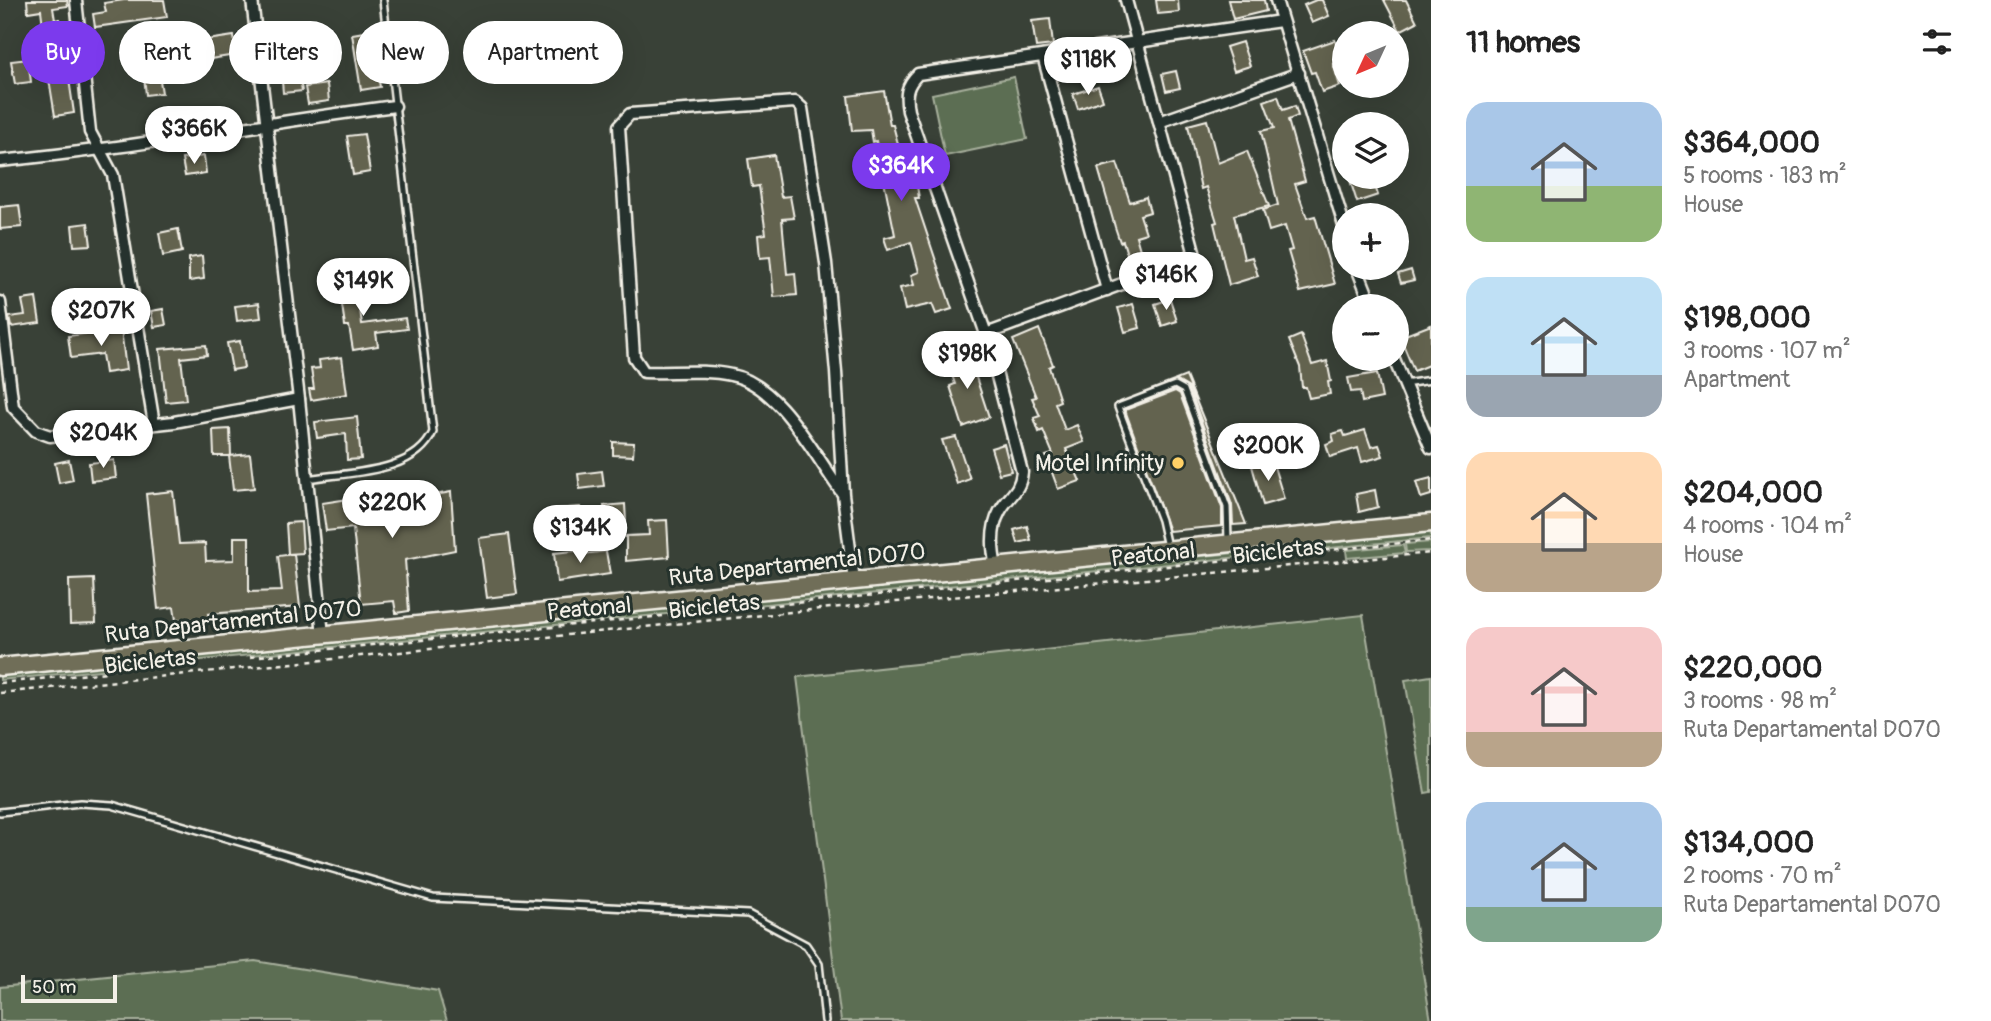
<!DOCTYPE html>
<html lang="en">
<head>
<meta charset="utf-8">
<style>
  body { margin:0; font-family:Pangolin,sans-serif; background:#f6f6f6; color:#222; height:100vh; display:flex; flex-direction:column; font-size:26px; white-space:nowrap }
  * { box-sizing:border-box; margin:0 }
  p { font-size:23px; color:#767676 }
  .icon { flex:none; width:38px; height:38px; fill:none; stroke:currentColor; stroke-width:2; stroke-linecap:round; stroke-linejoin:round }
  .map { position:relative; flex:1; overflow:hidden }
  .drawer { display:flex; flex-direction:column; background:#fff; width:560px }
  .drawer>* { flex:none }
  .guide { position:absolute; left:21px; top:21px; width:665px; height:63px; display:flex; gap:14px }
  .needle { width:46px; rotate:226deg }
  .tools { position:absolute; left:1332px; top:21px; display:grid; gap:14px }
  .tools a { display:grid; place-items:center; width:77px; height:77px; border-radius:50%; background:#fff; box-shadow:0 7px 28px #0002; font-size:35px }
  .scale { position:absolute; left:21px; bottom:18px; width:96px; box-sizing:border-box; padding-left:7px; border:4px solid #f4f1e8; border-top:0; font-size:19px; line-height:24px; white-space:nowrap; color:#f4f1e8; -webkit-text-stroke:5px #26332d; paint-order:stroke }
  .price { position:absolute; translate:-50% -60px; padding:0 16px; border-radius:24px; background:#fff; color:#222; font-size:23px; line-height:46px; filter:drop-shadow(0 2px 4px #0008) }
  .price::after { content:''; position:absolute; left:50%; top:42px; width:21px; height:16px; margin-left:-10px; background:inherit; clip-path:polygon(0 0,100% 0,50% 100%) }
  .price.active { background:#7c3aed; color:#fff }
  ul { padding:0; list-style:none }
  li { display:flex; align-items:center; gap:21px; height:175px; padding:0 35px }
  li span { display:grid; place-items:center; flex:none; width:196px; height:140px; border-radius:21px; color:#555 }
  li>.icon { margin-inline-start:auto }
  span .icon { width:84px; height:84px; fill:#fffc; stroke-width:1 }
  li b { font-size:30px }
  h2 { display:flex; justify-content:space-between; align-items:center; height:84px; padding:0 35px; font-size:30px }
  .chip { padding:0 24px; border-radius:32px; background:#fff; box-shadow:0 7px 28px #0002; font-size:24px; line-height:63px }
  .chip.active { background:#7c3aed; color:#fff }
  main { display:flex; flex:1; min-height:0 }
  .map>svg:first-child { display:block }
</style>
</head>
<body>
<main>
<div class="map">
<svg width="1431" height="1021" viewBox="0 0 1431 1021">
  <rect width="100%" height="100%" fill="#394137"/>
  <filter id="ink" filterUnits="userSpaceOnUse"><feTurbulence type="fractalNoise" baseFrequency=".0143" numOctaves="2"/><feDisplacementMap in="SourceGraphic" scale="14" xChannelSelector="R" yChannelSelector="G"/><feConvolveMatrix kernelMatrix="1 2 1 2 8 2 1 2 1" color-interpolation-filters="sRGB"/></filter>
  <g filter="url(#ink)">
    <!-- green -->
    <g fill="#5b6e52" stroke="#a8b09d" stroke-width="2">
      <path d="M1014 77 1027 139 945 156 932 94Z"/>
      <path d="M1431 531V538L0 680V675L1052 569 1224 554Z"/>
      <path d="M1431 542V551L1406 552 1405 544Z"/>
      <path d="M1403 545 1405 553 1347 558 1346 550Z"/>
      <path d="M1363 615 1431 1021H841L797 677Z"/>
      <path d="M1431 676V792L1425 793 1405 680Z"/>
      <path d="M255 961 438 991 447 1021H0V987Z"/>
    </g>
    <!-- building -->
    <g fill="#64634f" stroke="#f4f1e8" stroke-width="2">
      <path d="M27 0H67L68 6 53 8 55 20 60 19 62 32 44 34 41 10 28 12Z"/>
      <path d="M124 0H164L167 17 95 27 93 14 106 12 104 3Z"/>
      <path d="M1156 0H1178L1179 12 1158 14Z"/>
      <path d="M1228 0H1264L1266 11 1233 19Z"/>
      <path d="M1316 0H1322L1329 16 1312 23 1304 5Z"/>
      <path d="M1384 0H1406L1417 22 1400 31Z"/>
      <path d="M1050 19 1053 45 1036 47 1032 21Z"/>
      <path d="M370 31 380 87 361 90 352 34Z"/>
      <path d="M234 36 236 55 210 59 207 40Z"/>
      <path d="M309 37 311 53 293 55 291 40Z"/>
      <path d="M1335 40 1342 61 1333 64 1340 86 1322 92 1315 72 1311 73 1303 51Z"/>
      <path d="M1242 42 1250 66 1234 71 1226 47Z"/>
      <path d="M28 59 31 82 15 84 11 61Z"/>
      <path d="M67 66 74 113 55 116 49 79 53 78 51 68Z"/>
      <path d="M1176 71 1180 88 1166 91 1162 74Z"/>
      <path d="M159 74 162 93 146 95 144 76Z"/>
      <path d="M300 79 302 91 283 93 282 81Z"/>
      <path d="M327 84 329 101 308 104 305 87Z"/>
      <path d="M1098 86 1103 100 1078 109 1073 94Z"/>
      <path d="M884 91 890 125H893L908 182 916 180 919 198H915L952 309 936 314 932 304 905 310 900 288 914 285 911 275 919 272 911 242 888 250 884 238 895 235 876 141 873 142 871 130 852 131 848 96Z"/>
      <path d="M1278 96 1283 110 1295 106 1298 116 1288 120 1305 181 1295 184 1307 218 1315 216 1335 284 1300 292 1288 251 1292 250 1285 226 1269 231 1263 210 1278 205 1261 131 1274 128 1264 101Z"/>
      <path d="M1207 120 1218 163 1247 151 1269 206 1234 215 1244 259 1252 257 1258 276 1229 285 1214 223 1217 222 1206 187 1201 189 1188 125Z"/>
      <path d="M364 134 370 172 353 175 347 136Z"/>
      <path d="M774 155 781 197 790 196 794 218 782 219 787 274 795 273 797 295 774 297 770 257 760 258 758 235 766 234 759 186 752 187 748 159Z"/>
      <path d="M204 156 206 173 185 176 182 159Z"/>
      <path d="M1117 163 1130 202 1146 197 1150 212 1140 215 1146 233 1136 236 1145 267 1132 271 1123 241 1120 242 1115 227 1098 168Z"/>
      <path d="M1349 177H1372L1378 195 1357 202Z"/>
      <path d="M19 205 22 227 0 229V207Z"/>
      <path d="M88 223 91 245 74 246 72 225Z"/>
      <path d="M178 229 182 252 163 256 159 233Z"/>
      <path d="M202 256 204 279 189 281V258Z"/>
      <path d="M1411 270 1414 280 1401 283 1398 274Z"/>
      <path d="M355 274 362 324 405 318 407 329 376 333 378 346 353 350 349 326H345L339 284H344L342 275Z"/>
      <path d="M110 294 111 308 83 310 81 296Z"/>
      <path d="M36 298 40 323 11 327 9 317 25 315 22 300Z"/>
      <path d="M1170 299 1177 321 1162 326 1155 304Z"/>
      <path d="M259 303 261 318 237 321 235 306Z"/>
      <path d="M1133 304 1140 328 1125 332 1118 308Z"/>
      <path d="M163 309 166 325 154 327 151 311Z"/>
      <path d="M1431 325V364L1414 371 1400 337Z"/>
      <path d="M121 329 126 370 105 373 102 354 71 358 68 336Z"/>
      <path d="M1039 329 1053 365 1049 367 1060 401 1055 403 1065 430 1077 425 1084 442 1066 449 1080 481 1058 489 1046 456 1053 454 1043 430 1039 432 1034 418 1040 416 1032 398 1036 397 1013 340Z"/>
      <path d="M1301 335 1312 365 1327 361 1331 381 1328 382 1330 394 1309 398 1306 387H1302L1300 367 1289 340Z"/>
      <path d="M240 341 244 368 232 370 227 343Z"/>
      <path d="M206 345 207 355 181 358 186 400 166 402 160 349Z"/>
      <path d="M968 353 989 417 963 427 950 386 955 384 947 360Z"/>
      <path d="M342 357 347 394 311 400 309 389H314L311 369 320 368 319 360Z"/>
      <path d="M1377 373 1382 398 1362 402 1360 391 1351 392 1348 378Z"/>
      <path d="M1186 376 1246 524 1233 525 1232 505 1189 388 1176 380Z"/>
      <path d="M1175 391 1180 394 1222 508V526L1169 531 1125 410Z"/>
      <path d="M357 417 361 459 347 460 346 434 317 438 315 422Z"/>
      <path d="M230 429 231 456H214L213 430Z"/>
      <path d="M1365 430 1371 447 1379 445 1383 456 1362 462 1358 448 1330 457 1326 444 1334 441 1332 434 1343 431 1345 436Z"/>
      <path d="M956 437 970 479 957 484 942 440Z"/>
      <path d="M613 442 634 443 633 456 613 455Z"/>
      <path d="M1004 444 1011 471 999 474 991 448Z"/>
      <path d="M250 454 254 488 233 490 229 456Z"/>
      <path d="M69 460 73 480 59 483 55 463Z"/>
      <path d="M114 460 116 478 91 481 89 463Z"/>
      <path d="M1272 460 1284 499 1263 505 1252 466Z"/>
      <path d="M602 471 604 486 580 489 578 474Z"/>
      <path d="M1431 478V495L1421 498 1416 482Z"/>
      <path d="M1375 490 1378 507 1359 512 1356 494Z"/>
      <path d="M173 491 179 544 205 543 206 561 234 560V537H249V592L282 591 278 556 294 554 300 607 208 614 209 623 195 624 194 619 176 620 174 607 158 609 146 494Z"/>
      <path d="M451 492 455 550 405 560 409 611 396 613 394 601 361 604 353 528 326 531 322 503 375 495 377 506Z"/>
      <path d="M625 504 626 522 605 523 604 506Z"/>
      <path d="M580 507 583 520 556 525 553 509Z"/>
      <path d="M667 520 669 557 626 561V536L649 535 648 521Z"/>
      <path d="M301 522 303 553 288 554 286 523Z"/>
      <path d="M1027 526 1031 540 1018 543 1014 530Z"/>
      <path d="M509 534 517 594 487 598 479 538Z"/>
      <path d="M583 550V554L606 551 610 574 557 582 554 553Z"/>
      <path d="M94 579 96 623 70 624 69 580Z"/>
    </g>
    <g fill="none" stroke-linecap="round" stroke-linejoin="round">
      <!-- service casing -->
      <g stroke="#f4f1e8" stroke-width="10">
        <g id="service">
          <path d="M1404 384 1431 380"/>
          <path d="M307 479C348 472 415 474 433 432L383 0"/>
          <path d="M1167 547 1161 520 1118 407 1175 385 1184 390 1227 507 1228 540"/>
          <path d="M0 812 80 803 112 805 433 898 748 914 806 945 819 964 825 1021"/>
        </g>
      </g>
      <!-- minor casing -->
      <g stroke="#f4f1e8" stroke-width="15">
        <g id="minor">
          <path d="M76 0 90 132 113 175 154 424"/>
          <path d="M252 0 299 399 323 635"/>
          <path d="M1276 0 1344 225"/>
          <path d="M1043 56 1107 290"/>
          <path d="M1159 122 1299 73"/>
          <path d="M0 161C133 148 263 123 395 106"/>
          <path d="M1357 268 1372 306"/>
          <path d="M0 302 13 407 36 431 50 436 174 422 299 399"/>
          <path d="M986 334 1187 260 1194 251 1126 0"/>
          <path d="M1394 359 1431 448"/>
          <path d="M843 494C815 457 780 384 731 375 704 369 672 373 644 372L634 357 619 126 630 114 795 102 802 108 826 263 836 372 843 494 854 581"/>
          <path d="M996 567C992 549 991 527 1000 511 1009 495 1020 492 1022 472L986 334 908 111C905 95 906 86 918 74L1281 21"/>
        </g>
      </g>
      <!-- primary casing -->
      <g stroke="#f4f1e8" stroke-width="21">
        <path id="primary" d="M0 667 1431 523"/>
      </g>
      <!-- path -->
      <g stroke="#f4f1e8" stroke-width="2.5" stroke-dasharray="5 5" stroke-linecap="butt">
        <path d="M250 657 1431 540"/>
        <path d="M0 683 108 672"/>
        <path d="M0 693 831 608 1431 553"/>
      </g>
      <!-- service -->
      <use href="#service" stroke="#26332d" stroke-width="5"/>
      <!-- minor -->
      <use href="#minor" stroke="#26332d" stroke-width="10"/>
      <!-- primary -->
      <use href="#primary" stroke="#706e59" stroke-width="16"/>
    </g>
  </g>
  <!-- markers -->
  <circle fill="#ffd166" stroke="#26332d" stroke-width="2.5" cx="1178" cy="463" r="7"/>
  <g text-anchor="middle" stroke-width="6" stroke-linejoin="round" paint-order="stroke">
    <!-- poi labels -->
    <g font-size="23" fill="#f4f1e8" stroke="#26332d" text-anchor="end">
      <text x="1164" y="471">Motel Infinity</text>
    </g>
    <!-- street labels -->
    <g font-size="23" fill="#f4f1e8" stroke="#26332d">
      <text transform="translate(1278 551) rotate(-6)" y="8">Bicicletas</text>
      <text transform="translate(1153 554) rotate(-6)" y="8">Peatonal</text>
      <text transform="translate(797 564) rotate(-6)" y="8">Ruta Departamental D070</text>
      <text transform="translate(714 606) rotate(-6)" y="8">Bicicletas</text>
      <text transform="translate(589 608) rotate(-5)" y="8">Peatonal</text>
      <text transform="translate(233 621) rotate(-6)" y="8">Ruta Departamental D070</text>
      <text transform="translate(150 661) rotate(-6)" y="8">Bicicletas</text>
    </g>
  </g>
</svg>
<div class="tools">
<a><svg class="needle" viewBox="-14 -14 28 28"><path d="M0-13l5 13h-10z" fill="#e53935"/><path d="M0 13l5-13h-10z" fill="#767676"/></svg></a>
<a><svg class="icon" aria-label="layers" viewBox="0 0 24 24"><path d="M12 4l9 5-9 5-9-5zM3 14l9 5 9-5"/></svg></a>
<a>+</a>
<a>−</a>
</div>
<div class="scale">50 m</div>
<b class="price" style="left:1088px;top:97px">$118K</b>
<b class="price" style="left:194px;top:166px">$366K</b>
<b class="price active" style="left:901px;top:203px">$364K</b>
<b class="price" style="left:1166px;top:312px">$146K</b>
<b class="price" style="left:363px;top:318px">$149K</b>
<b class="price" style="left:101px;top:348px">$207K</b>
<b class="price" style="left:967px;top:391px">$198K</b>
<b class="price" style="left:103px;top:470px">$204K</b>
<b class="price" style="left:1268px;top:483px">$200K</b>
<b class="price" style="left:392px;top:540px">$220K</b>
<b class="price" style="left:580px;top:565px">$134K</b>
<div class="guide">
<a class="chip active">Buy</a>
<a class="chip">Rent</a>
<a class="chip">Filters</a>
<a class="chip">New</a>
<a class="chip">Apartment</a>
</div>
</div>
<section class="drawer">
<h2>11 homes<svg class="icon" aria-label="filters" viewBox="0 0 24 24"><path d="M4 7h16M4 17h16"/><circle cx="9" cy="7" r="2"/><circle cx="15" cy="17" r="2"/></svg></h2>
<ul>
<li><span style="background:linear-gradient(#a9c7e8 60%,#8fb573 0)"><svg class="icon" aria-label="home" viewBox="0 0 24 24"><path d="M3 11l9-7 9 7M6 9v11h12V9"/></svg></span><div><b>$364,000</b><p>5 rooms · 183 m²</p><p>House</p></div></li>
<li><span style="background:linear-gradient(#bfe0f5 70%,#9aa5b1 0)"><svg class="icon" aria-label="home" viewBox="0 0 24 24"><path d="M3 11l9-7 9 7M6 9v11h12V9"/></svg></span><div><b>$198,000</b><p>3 rooms · 107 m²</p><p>Apartment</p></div></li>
<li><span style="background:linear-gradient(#ffd9b3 65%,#b9a48a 0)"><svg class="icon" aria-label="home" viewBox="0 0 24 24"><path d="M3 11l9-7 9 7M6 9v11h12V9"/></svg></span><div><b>$204,000</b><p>4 rooms · 104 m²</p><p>House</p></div></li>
<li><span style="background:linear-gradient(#f6c9c9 75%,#b9a48a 0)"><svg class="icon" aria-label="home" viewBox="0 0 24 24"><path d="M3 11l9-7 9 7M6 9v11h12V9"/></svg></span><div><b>$220,000</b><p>3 rooms · 98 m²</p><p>Ruta Departamental D070</p></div></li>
<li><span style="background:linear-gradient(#a9c7e8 75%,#7fa58c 0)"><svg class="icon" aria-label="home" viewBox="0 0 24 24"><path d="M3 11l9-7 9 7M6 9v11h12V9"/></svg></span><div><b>$134,000</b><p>2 rooms · 70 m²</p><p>Ruta Departamental D070</p></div></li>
</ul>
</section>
</main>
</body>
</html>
